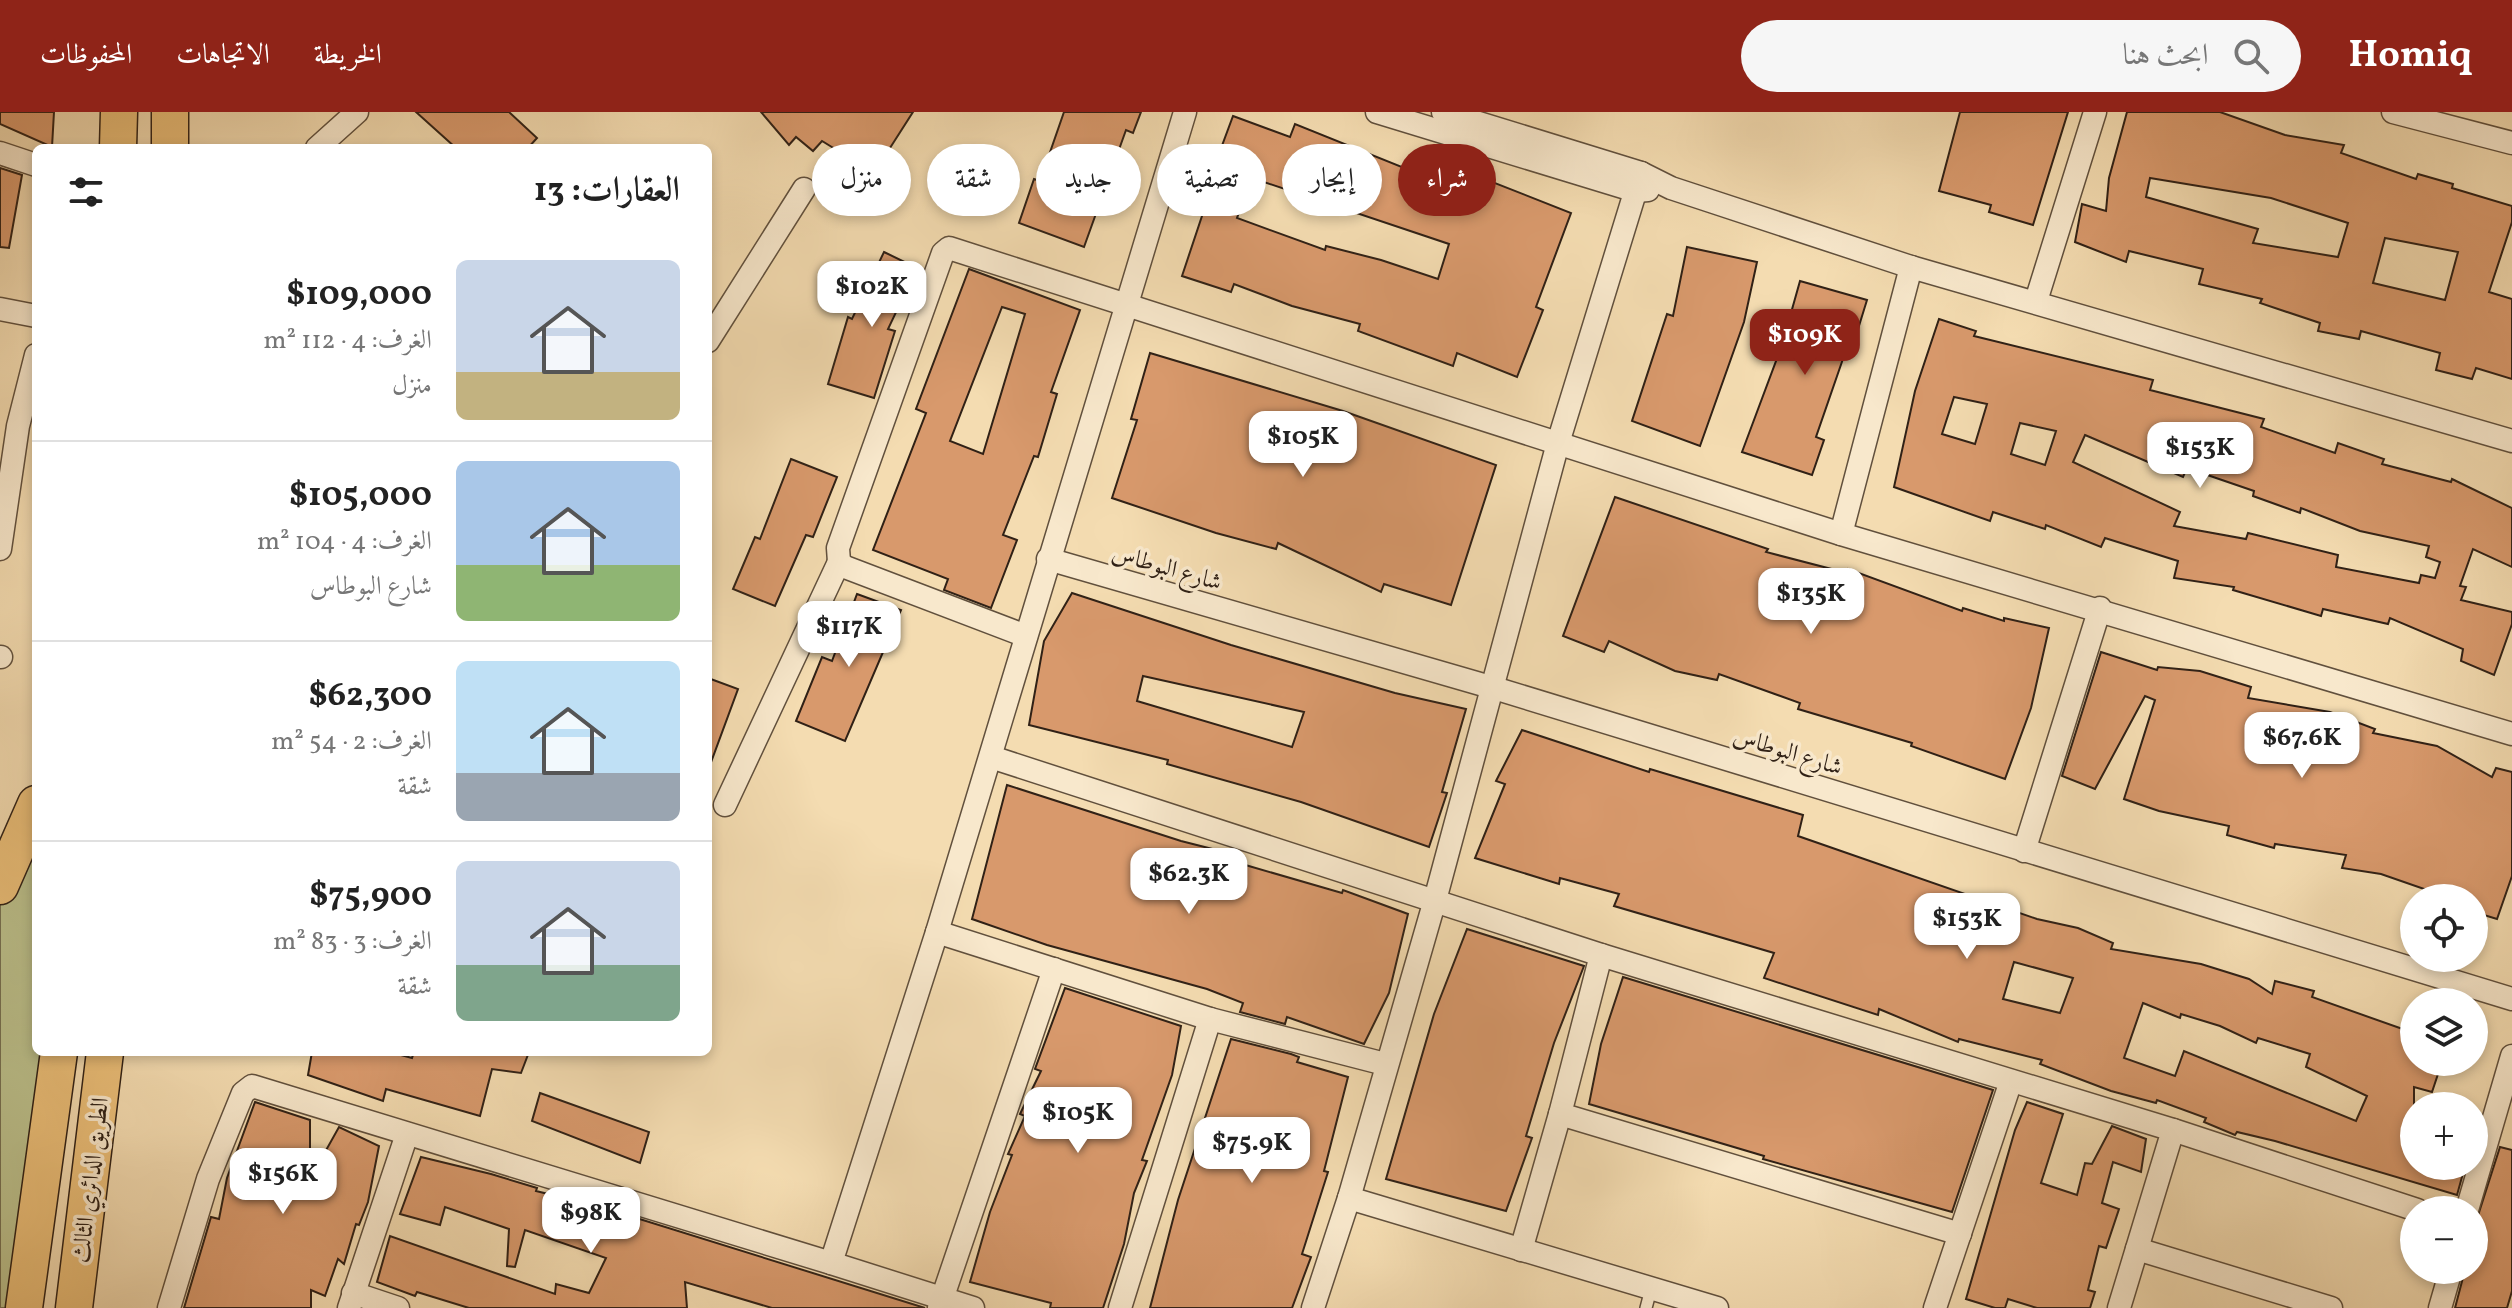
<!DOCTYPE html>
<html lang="ar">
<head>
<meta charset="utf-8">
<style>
  body { margin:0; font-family:Vollkorn,Amiri,serif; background:#f6f6f6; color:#222; direction:rtl; height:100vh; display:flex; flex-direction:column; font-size:30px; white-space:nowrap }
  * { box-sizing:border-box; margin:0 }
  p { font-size:26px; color:#767676 }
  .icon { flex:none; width:44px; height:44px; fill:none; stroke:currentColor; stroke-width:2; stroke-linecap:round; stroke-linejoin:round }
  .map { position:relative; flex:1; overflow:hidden; direction:ltr }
  .panel { position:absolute; left:32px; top:32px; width:680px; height:912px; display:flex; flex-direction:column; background:#fff; border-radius:12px; box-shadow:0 4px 12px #0003; direction:rtl }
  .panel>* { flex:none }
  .top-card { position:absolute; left:736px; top:32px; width:760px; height:72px; direction:rtl; display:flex; gap:16px }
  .fabs { position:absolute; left:2400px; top:772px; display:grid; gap:16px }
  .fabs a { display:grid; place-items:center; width:88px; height:88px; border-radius:50%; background:#fff; box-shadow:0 4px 12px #0003; font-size:40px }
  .price { position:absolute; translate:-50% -68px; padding:0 18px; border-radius:16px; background:#fff; color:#222; font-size:26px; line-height:52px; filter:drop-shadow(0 2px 4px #0008) }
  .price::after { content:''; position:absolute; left:50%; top:48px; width:24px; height:18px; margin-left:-12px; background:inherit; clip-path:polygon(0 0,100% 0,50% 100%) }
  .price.current { background:#8f2418; color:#fff }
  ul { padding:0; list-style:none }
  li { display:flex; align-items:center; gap:24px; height:200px; padding:0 32px }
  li+li { border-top:2px solid #e0e0e0 }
  li span { display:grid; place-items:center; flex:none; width:224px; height:160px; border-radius:12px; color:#555 }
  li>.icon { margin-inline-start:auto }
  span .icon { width:96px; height:96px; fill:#fffc; stroke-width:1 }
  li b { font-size:34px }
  h2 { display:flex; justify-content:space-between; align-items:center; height:96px; padding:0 32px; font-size:34px }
  .chip { padding:0 28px; border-radius:36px; background:#fff; box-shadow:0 4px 12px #0003; font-size:28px; line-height:72px }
  .chip.current { background:#8f2418; color:#fff }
  header { display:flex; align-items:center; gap:48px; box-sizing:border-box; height:112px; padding:0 40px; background:#8f2418; color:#fff }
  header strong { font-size:38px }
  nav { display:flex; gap:44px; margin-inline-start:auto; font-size:28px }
  .search { width:560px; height:72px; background:#f6f6f6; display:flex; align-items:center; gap:20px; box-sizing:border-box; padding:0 28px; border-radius:44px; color:#767676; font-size:30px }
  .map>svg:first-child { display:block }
</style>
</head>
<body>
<header>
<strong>Homiq</strong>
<div class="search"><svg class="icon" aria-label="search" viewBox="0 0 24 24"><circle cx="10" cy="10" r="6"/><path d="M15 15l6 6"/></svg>ابحث هنا</div>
<nav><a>الخريطة</a><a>الاتجاهات</a><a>المحفوظات</a></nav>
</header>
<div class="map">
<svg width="2512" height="1196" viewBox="0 0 2512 1196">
  <rect width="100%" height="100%" fill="#f4dcb1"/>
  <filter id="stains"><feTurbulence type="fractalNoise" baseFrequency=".0025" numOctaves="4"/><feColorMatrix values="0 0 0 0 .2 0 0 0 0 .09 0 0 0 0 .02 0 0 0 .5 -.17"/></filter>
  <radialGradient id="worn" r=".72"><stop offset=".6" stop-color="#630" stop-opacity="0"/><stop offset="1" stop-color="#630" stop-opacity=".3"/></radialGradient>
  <!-- green -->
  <path fill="#bbc08c" stroke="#767051" stroke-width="2" d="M36 701V940H50L18 1196H0V787Z"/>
  <!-- building -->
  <g fill="#d8996c" stroke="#302116" stroke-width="2" fill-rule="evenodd">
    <path d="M0 0H54L52 35 0 12Z"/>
    <path d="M416 0H509L537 26 528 36H456Z"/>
    <path d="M761 0H913L874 61 822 29 813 39 796 25 789 33Z"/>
    <path d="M1064 0H1141L1133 21 1126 18 1084 135 1019 111 1034 67 1040 69Z"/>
    <path d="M1960 0H2068L2033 113 1989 100 1991 93 1939 79Z"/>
    <path d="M2127 0H2220L2285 23 2344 33 2341 41 2416 67 2418 62 2453 72 2452 76 2512 94V110L2489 180 2512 187V267L2476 256 2472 267 2436 258 2440 241 2361 219 2359 227 2318 219 2320 211 2260 191 2262 187 2199 172 2203 157 2129 139 2126 150 2075 130 2082 92 2106 99 2109 66ZM2150 66 2271 86 2348 111 2338 145 2253 131 2258 117 2146 85ZM2385 126 2458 140 2445 188 2373 171Z"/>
    <path d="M1233 4 1290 25 1295 12 1409 58 1411 51 1470 69 1472 62 1571 101 1536 195 1543 198 1517 265 1457 241 1453 254 1358 219 1360 212 1292 194 1234 172 1231 180 1182 164 1214 68 1210 66ZM1252 66 1449 132 1438 167 1381 148 1326 134 1325 138 1237 106Z"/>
    <path d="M0 56 22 63 9 136 0 135Z"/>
    <path d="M1687 135 1757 150 1744 210 1700 334 1632 309 1667 202 1673 204Z"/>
    <path d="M884 140 917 156 888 217 895 219 874 286 828 272 848 205 852 207Z"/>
    <path d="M969 157 1080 198 1051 280 1057 282 1038 345 1034 344 1003 423 1017 428 991 496 944 478 948 467 873 438 926 301 916 297ZM1002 195 1025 202 983 342 950 329Z"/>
    <path d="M1800 169 1867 188 1850 243 1845 241 1816 325 1824 328 1812 363 1742 340 1782 233Z"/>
    <path d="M1939 207 1976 219 1974 224 2153 268 2150 278 2264 307 2261 315 2335 341 2338 331 2384 347 2382 352 2451 370 2452 367 2512 396V455L2473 437 2460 474 2466 475 2461 488 2512 500V512L2494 563 2461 549 2463 537 2390 506 2388 512 2323 497 2321 504 2233 478 2234 475 2174 466 2178 449 2105 426 2101 435 2046 413 2045 417 1993 400 1990 409 1894 375 1915 279ZM1954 285 1987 292 1975 332 1942 322ZM2020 311 2056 319 2045 353 2011 342ZM2085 323 2183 365 2187 356 2254 379 2253 384 2300 401 2301 396 2360 419 2429 434 2426 445 2440 450 2435 466 2421 463 2419 471 2336 455 2338 443 2248 421 2246 427 2174 414 2180 400 2073 350Z"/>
    <path d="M1150 241 1343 299 1496 353 1451 493 1384 472 1381 480 1278 431 1276 437 1216 421 1112 386 1137 308 1131 307Z"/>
    <path d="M791 347 837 365 813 425 806 423 775 494 733 477 755 425 760 427Z"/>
    <path d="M1615 385 1768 437 1766 440 1847 461 1848 457 1962 499 1963 496 2004 509V506L2049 516 2031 596 2005 667 1911 634 1912 631 1798 597 1800 591 1719 562 1717 568 1675 559 1609 529 1604 540 1563 524Z"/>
    <path d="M1072 481 1231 533 1395 581 1466 597 1442 680 1447 681 1429 735 1301 690 1167 652 1168 648 1029 613 1044 529ZM1143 564 1304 600 1292 635 1137 589Z"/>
    <path d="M857 482 901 498 845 629 796 609 822 545 832 549Z"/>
    <path d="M2101 540 2157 558 2158 555 2200 559 2251 575 2248 586 2330 600 2375 617 2373 621 2437 634 2492 665 2496 656 2512 660V764L2497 807 2474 800V786H2450L2381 762 2342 756 2346 743 2275 732 2274 736 2227 723 2229 714 2159 699 2124 687 2155 588 2145 584 2095 677 2062 664Z"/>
    <path d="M708 566 738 577 710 653H708Z"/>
    <path d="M1522 618 1649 660 1650 657 1803 703 1798 724 2037 807 2078 816 2113 831 2111 837 2201 852 2249 867 2272 882 2275 869 2314 879 2312 885 2414 921V950H2442L2432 980 2414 975V1054H2465L2457 1083 2275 1029 2237 1020 2235 1023 2204 1010 2206 1006 2157 988 2156 991 2111 979 2040 952 2042 948 1959 927 1958 930 1879 897 1878 903 1764 866 1774 841 1614 794 1619 782 1560 766 1559 772 1475 746 1505 672 1496 669ZM2014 850 2073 866 2060 901 2003 887ZM2143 891 2180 906 2181 902 2220 914 2256 931 2258 926 2310 942 2306 955 2367 984 2356 1009 2184 939 2175 964 2124 946Z"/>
    <path d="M1007 673 1181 729 1244 745 1242 752 1342 781 1343 778 1408 802 1389 881 1364 932 1287 905 1285 912 1240 900 1243 891 1207 877 1047 833 972 807Z"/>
    <path d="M1467 817 1584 854 1554 931 1526 1024 1532 1026 1506 1099 1386 1067 1434 902Z"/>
    <path d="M1623 865 1993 978 1952 1100 1763 1047 1764 1044 1589 992 1601 932Z"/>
    <path d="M1065 876 1181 914 1172 963 1142 1048 1147 1049 1134 1081 1124 1132 1103 1196H1050L1051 1191 970 1170 990 1100 1012 1043 1008 1042 1025 1004 1020 1002 1041 959 1035 957Z"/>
    <path d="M1231 927 1291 942 1299 945 1297 950 1348 965 1324 1059 1328 1060 1302 1142 1311 1145 1292 1196H1150L1178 1088Z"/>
    <path d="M312 940H390L412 946 414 940H529L521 961 492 957 480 1004 386 977 383 989 308 963Z"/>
    <path d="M540 981 649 1020 640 1051 532 1009Z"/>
    <path d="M255 990 310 1008V1067L339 1015 379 1034 368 1090 359 1113 356 1112 344 1152 338 1147 325 1184 311 1178V1196H184L211 1105 219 1107 227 1066Z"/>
    <path d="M2027 990 2063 1002 2041 1071 2077 1083 2085 1051 2092 1052 2112 1014 2146 1027 2141 1060 2113 1050 2102 1091 2119 1097 2106 1136 2099 1134 2088 1178 2095 1180 2090 1196H2037L2008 1187 2005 1196H1995L1966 1187 2015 1018Z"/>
    <path d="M2500 1035 2512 1038V1179L2507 1196H2455L2465 1158H2474V1116Z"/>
    <path d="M421 1045 491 1062 537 1076 536 1079 601 1095 925 1196H772L685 1170 687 1196H469L417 1180 415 1184 377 1170 390 1124 555 1182 556 1172 589 1181 606 1146 525 1118 515 1155 507 1154 509 1117 445 1095 440 1113 400 1102Z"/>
  </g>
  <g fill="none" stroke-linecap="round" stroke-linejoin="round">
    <!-- service casing -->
    <g stroke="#61503d" stroke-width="14">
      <path id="service" d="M1646 1196 1651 1177"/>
    </g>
    <!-- minor casing -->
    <g stroke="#61503d" stroke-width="25">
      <g id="minor">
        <path d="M1377 0 1636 79 1648 78"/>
        <path d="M1443 0 1641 61 1671 76 1911 155 2512 329"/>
        <path d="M2393 0 2512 31"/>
        <path d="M317 36 357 0"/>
        <path d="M0 41 36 53"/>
        <path d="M2036 189 2095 0"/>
        <path d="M0 197 36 204"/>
        <path d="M708 229 804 77"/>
        <path d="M1841 422 1911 155"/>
        <path d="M0 437 18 314 36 243"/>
        <path d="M1048 447 1494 576 2512 887"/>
        <path d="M1026 524 845 455 839 450 838 436 943 141 949 136 1841 422 2512 622"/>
        <path d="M0 545H1"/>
        <path d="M991 645 1601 843 2173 1018 2119 1196"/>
        <path d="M725 693 839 450"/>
        <path d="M2024 739 2100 496"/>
        <path d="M937 820 1210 907 1385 952"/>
        <path d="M1601 843 1560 1002 1960 1122"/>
        <path d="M2173 1018 2417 1098"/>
        <path d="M1349 1086 1717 1196"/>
        <path d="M2467 1098 2512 944"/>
        <path d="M2137 1137 2331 1196"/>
        <path d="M1521 1138 1560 1002"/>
        <path d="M353 1181 398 1196"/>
        <path d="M169 1196 208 1067 243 981 252 974 831 1151"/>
        <path d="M349 1196 407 1022"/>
        <path d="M939 1196 1054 857"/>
        <path d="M973 1196 831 1151 937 820 1185 0"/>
        <path d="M1120 1196 1210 907"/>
        <path d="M1313 1196 1349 1086 1435 788 1558 331 1641 61"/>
        <path d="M1935 1196 2011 969"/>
        <path d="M2440 1196 2451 1158"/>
      </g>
    </g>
    <!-- trunk casing -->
    <g stroke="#302116" stroke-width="39">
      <g id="trunk">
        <path d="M118 36 119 0"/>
        <path d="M170 36V0"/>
        <path d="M0 774 36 692"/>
        <path d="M24 1196 59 940"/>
        <path d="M74 1196 105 940"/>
      </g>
    </g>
    <!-- service -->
    <use href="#service" stroke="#f8e8cc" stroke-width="11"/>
    <!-- minor -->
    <use href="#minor" stroke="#f8e8cc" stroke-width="22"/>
    <!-- trunk -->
    <use href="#trunk" stroke="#eabe78" stroke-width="36"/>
  </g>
  <g text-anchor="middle" stroke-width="7" stroke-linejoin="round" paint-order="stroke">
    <!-- street labels -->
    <g font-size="24" fill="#302116" stroke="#f8e8cc">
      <text transform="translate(1167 455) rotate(16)" y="8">شارع البوطاس</text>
      <text transform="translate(1788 639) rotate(17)" y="8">شارع البوطاس</text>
      <text transform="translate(90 1068) rotate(-83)" y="8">الطريق الدائري الثالث</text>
    </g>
  </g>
  <rect width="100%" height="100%" filter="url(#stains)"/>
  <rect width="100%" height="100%" fill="url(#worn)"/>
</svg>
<div class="fabs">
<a><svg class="icon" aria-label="locate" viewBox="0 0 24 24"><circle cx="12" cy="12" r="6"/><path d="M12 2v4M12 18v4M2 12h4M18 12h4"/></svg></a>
<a><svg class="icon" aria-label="layers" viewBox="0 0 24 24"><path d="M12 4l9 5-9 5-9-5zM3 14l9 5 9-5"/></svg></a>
<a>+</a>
<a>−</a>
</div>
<b class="price" style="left:872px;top:217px">$102K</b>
<b class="price current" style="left:1805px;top:265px">$109K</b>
<b class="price" style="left:1303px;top:367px">$105K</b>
<b class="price" style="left:2200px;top:378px">$153K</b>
<b class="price" style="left:1811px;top:524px">$135K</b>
<b class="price" style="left:849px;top:557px">$117K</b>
<b class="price" style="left:2302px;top:668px">$67.6K</b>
<b class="price" style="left:1189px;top:804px">$62.3K</b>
<b class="price" style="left:1967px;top:849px">$153K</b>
<b class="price" style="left:1078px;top:1043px">$105K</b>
<b class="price" style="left:1252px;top:1073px">$75.9K</b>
<b class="price" style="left:283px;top:1104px">$156K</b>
<b class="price" style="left:591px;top:1143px">$98K</b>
<div class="top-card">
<a class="chip current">شراء</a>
<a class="chip">إيجار</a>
<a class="chip">تصفية</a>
<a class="chip">جديد</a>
<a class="chip">شقة</a>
<a class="chip">منزل</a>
</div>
<section class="panel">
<h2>العقارات: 13<svg class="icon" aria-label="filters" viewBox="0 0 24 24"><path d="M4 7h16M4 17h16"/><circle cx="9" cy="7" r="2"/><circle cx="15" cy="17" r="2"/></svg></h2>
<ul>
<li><span style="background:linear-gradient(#c9d6e8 70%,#c2b280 0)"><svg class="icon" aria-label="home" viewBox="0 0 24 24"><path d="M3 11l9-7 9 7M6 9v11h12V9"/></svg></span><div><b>$109,000</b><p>الغرف: 4 · 112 m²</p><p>منزل</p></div></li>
<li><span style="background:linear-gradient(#a9c7e8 65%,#8fb573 0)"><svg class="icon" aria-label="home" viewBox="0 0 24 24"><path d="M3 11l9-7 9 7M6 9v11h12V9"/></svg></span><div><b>$105,000</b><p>الغرف: 4 · 104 m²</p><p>شارع البوطاس</p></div></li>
<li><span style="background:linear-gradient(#bfe0f5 70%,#9aa5b1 0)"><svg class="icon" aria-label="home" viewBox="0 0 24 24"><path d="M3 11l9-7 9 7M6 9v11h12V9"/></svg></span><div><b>$62,300</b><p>الغرف: 2 · 54 m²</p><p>شقة</p></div></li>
<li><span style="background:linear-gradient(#c9d6e8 65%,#7fa58c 0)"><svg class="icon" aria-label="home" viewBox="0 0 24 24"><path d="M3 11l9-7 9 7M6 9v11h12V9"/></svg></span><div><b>$75,900</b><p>الغرف: 3 · 83 m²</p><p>شقة</p></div></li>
</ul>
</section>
</div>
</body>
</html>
